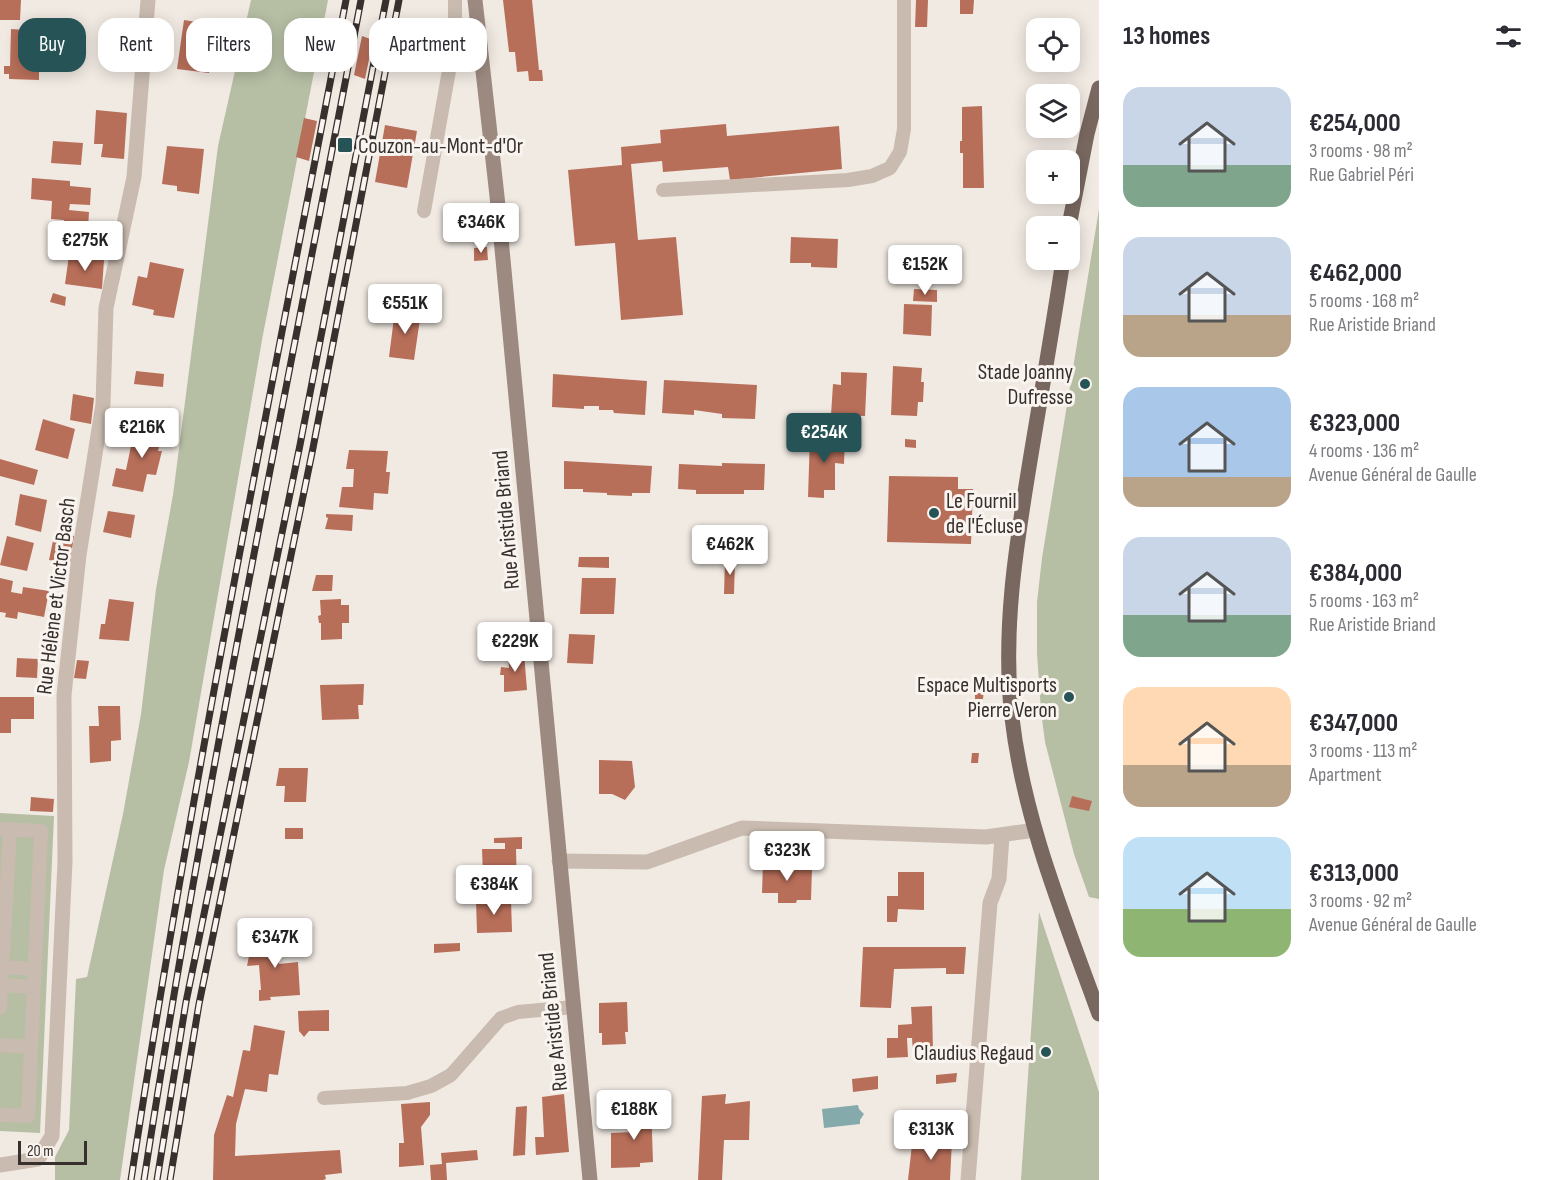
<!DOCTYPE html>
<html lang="en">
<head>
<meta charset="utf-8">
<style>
  body { margin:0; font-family:"Sofia Sans Condensed",sans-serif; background:#f2f2f3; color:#2b2b33; height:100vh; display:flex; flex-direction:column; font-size:22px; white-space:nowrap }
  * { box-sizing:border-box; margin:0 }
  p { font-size:20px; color:#7c7c81 }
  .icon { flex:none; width:33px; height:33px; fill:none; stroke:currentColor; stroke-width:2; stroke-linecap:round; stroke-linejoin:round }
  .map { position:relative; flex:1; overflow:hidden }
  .panel { display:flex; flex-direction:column; background:#fff; width:450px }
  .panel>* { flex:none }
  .guide { position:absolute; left:18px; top:18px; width:570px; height:54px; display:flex; gap:12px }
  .tools { position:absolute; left:1026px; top:18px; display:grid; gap:12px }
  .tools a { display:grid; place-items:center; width:54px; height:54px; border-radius:12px; background:#fff; box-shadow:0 3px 15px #0003; font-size:30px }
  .scale { position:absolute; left:18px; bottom:15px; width:69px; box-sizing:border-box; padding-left:6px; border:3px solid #38302c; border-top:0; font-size:16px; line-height:21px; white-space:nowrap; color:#38302c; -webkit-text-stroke:4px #f9f4ef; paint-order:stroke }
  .price { position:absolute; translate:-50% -51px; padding:0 14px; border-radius:6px; background:#fff; color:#222; font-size:20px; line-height:39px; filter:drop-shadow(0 2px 3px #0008) }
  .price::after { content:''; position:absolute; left:50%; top:36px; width:18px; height:14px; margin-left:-9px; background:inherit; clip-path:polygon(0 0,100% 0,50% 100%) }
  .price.active { background:#265356; color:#fff }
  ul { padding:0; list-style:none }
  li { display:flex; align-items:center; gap:18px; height:150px; padding:0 24px }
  li span { display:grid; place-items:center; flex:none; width:168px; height:120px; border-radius:18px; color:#555 }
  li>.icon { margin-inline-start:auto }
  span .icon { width:72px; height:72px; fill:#fffc; stroke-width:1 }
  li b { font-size:26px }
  h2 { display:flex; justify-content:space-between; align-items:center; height:72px; padding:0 24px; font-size:26px }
  .tag { padding:0 21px; border-radius:18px; background:#fff; box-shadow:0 3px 15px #0003; font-size:21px; line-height:54px }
  .tag.active { background:#265356; color:#fff }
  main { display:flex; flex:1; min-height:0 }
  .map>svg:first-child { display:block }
</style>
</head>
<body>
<main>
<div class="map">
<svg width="1099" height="1180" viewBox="0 0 1099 1180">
  <rect width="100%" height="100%" fill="#f1eae3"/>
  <!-- green -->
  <g fill="#b6bfa4">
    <path d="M251 0H328L262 340 189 762 164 870 120 1180H55V1157L69 1130 76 979 87 977 123 814 141 714 156 589 173 495 218 146Z"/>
    <path d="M1099 209V899L1089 897 1074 854 1045 742 1041 711 1037 653V602L1042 558Z"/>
    <path d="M0 813 54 816 40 1133 0 1131Z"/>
    <path d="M1039 912 1099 1092V1180H1021Z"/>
  </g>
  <!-- water -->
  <path fill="#85aaab" d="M858 1105 859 1109 864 1114 860 1120V1124L824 1128 822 1109Z"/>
  <!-- building -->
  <g fill="#b86f5a">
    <path d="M0 0H21L20 20H0Z"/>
    <path d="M503 0H532L539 70H542L543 81H529L528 71 517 72 515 52H509Z"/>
    <path d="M916 0H928L927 27H915Z"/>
    <path d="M960 0H974L973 14H960Z"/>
    <path d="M184 20 214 25 209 73 177 69Z"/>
    <path d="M11 29 39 31V80L9 79V74H4V66H10Z"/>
    <path d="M362 36 373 40 365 79 354 75Z"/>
    <path d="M982 106 984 188H963V153H960V141H962V107Z"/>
    <path d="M96 110 127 113 124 159 101 157 103 144H94Z"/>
    <path d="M304 118 317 121 309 161 296 157Z"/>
    <path d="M726 124 727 136 839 126 842 169 730 180 728 167 663 172 662 161 631 164 638 240 676 237 683 315 621 320 615 243 575 246 568 170 622 165 621 147 661 143 660 130Z"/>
    <path d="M385 125 417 131 407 188 375 182Z"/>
    <path d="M53 141 83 143 81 165 51 163Z"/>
    <path d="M167 146 204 149 199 194 177 191V186L162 184Z"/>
    <path d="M32 178 70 181V186L91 188 90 205 70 204 69 210 89 212 88 229 63 227 64 220 51 219 52 201 31 199Z"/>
    <path d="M791 237 838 239 837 268 811 267V263H790Z"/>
    <path d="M487 247 488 260 474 261V248Z"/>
    <path d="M55 248 66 249 64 260H53Z"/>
    <path d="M69 255 104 260 102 289 65 284Z"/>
    <path d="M150 262 184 269 174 318 153 315 154 310 132 305 138 276 147 278Z"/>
    <path d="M914 289 937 290V302L913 301Z"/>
    <path d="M53 293 66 297 65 306 50 302Z"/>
    <path d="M904 304 932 305 931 336 903 334Z"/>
    <path d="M395 310 421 312 414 360 389 357Z"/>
    <path d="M893 366 922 368 921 382H924L923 402H918L917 416 891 415Z"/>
    <path d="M136 371 164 374 163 387 134 384Z"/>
    <path d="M841 372 867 373 865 416 831 415 833 384 841 385Z"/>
    <path d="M553 374 647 381 645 415 614 413 613 410H599V406H584V409L552 407Z"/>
    <path d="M664 380 757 385 755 419 722 418V414L694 410V415L662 413Z"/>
    <path d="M73 394 94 398 91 424 70 420Z"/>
    <path d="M43 419 75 429 68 459 35 450Z"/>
    <path d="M145 420 164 423 158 451H162L156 475 147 474 143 492 112 486 116 468 126 470 131 446 140 447Z"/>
    <path d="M810 436 845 437 844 464 835 463V490H824V498L808 497Z"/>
    <path d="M905 439 916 440V448L905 447Z"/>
    <path d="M349 450 388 451 386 472H390L388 494 374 493 373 510 339 507 342 487H353L354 469H346Z"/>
    <path d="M0 459 38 470 34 485 0 476Z"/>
    <path d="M564 461 652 466 650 493H632V496L607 495V493L583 492V489H564Z"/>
    <path d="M722 463 765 464 764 490H744V494H696V490L678 489 679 464 722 466Z"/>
    <path d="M889 476 958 477V489H973L971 544 887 542Z"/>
    <path d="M20 494 47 500 41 532 15 525Z"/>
    <path d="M108 511 135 515 131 538 103 532Z"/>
    <path d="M326 514 353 515 352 531 325 529 328 518 326 517Z"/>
    <path d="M55 531 74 536 70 564 49 560Z"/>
    <path d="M7 536 34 543 27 571 0 565Z"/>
    <path d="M579 557H609V568L578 567Z"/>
    <path d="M725 559H735L734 594H724Z"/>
    <path d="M316 575H333L332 591H312Z"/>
    <path d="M0 578 13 581 11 592 22 594 23 587 49 591 44 617 18 612 17 619 5 617 6 613 0 612Z"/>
    <path d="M582 578H616L614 614H580Z"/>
    <path d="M109 599 134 602 129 641 99 639 101 624H105Z"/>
    <path d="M341 599V605H349V623H342V639L321 640V623H319L318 616 321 615 320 600Z"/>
    <path d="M569 634 595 635 593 664 567 663Z"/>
    <path d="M508 653H524L527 690 504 692V675H500L501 667 509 668Z"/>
    <path d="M17 658 38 659 37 678 16 677Z"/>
    <path d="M77 660 89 661 86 679 74 678Z"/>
    <path d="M364 684 363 705H358L359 719 322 720 320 685Z"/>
    <path d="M975 690H984L983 699H975Z"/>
    <path d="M0 697H34V719H11V733H0Z"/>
    <path d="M98 706H120L121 740 111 741V761L90 763 89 726H99Z"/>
    <path d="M972 753H979L978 763H971Z"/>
    <path d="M599 760 632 761 635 787 625 800 612 794H599Z"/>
    <path d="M279 768H308L306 802H284L285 786H276Z"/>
    <path d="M1072 796 1092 801 1089 811 1069 807Z"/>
    <path d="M31 797 54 799 53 812 30 811Z"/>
    <rect x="285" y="828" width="18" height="11"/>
    <path d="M522 837V849H516L517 890 500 889V876H483L482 849H505V843H494V838Z"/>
    <path d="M763 862H784V867L812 868 811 900H797L796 903H778V893H762Z"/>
    <path d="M898 872H924V910L898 909 897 922H887V896H898Z"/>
    <path d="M511 899 512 932 477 933 476 900Z"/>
    <path d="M277 928 279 964 298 962 300 995 270 997 271 1000 259 1001V990H261L259 965 247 966 249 956H259L261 929Z"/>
    <path d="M460 943V951L434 953V944Z"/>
    <path d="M863 947H966L964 974H946V968L894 969 891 1008 860 1007Z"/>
    <path d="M627 1002 628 1032H625L626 1044 602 1045V1033H599V1003Z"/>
    <path d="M932 1006 933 1052 913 1053 912 1038H907L908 1057 887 1058V1038H898V1025L912 1024 911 1007Z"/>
    <path d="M329 1010V1031H309L304 1037 299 1031 298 1011Z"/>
    <path d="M254 1025 285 1031 278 1075 269 1074 267 1092 245 1089 236 1124 235 1156 340 1150 342 1173 325 1175 326 1179 323 1180H213L214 1135 227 1095 233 1097 243 1050 250 1051Z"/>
    <path d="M957 1073 956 1082 936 1084V1075Z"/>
    <path d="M878 1076V1089L853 1092 852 1079Z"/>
    <path d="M564 1094 569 1152 536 1155 535 1137H544L542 1097Z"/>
    <path d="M726 1094 725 1104 750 1101 749 1140H724L722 1180H698L702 1096Z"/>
    <path d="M430 1102V1115L421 1127 424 1165 399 1167V1143H404L401 1104Z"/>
    <path d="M634 1104H651L653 1162 640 1163V1167L611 1168V1133L634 1132Z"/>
    <path d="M527 1106 525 1155 513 1156 516 1107Z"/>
    <path d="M952 1140 950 1180H908L912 1145Z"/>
    <path d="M477 1150 478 1160 446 1163 447 1180H431L430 1165 442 1164 441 1153Z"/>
  </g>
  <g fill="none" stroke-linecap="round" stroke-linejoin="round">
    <!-- lane -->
    <g stroke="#c9bbaf" stroke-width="14">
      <path d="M663 190 848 180 872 176 890 168 900 152 904 129V0"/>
      <path d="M424 211 455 37V0"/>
      <path d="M0 829 41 831 28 1116 0 1115"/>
      <path d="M0 967 35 969"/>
      <path d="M0 985 34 987"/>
      <path d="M0 1008 10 829"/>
      <path d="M0 1045 31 1047"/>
      <path d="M324 1098 407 1093 431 1086 451 1075 501 1018 518 1012 574 1007"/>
    </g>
    <!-- street -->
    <g stroke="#c9bbaf" stroke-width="15">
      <path d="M559 861 647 862 742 828 986 837 1035 830"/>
      <path d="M0 1165 38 1159 52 1136 65 862 64 695 79 555 103 404 106 308 134 177 148 0"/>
      <path d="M968 1180 990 903 999 879 1002 836"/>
    </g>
    <!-- secondary -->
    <path stroke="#9c8a81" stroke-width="15" d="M475 0 497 196 590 1180"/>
    <!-- primary -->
    <g stroke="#786860" stroke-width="15">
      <path d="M1069 226 1087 134 1099 88"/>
      <path d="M1063 260C1053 327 1041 394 1030 461 1016 546 1002 632 1012 718 1024 821 1064 917 1099 1014"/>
    </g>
    <!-- rail casing -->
    <g stroke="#38302c" stroke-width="7">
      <g id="rail">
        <path d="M131 1180C191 785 271 392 346 0"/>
        <path d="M144 1180C205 785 286 393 361 0"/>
        <path d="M157 1180 186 1002 300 445 386 0"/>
        <path d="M170 1180 199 1004 313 448 399 0"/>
      </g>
    </g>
    <!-- rail -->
    <use href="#rail" stroke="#f9f4ef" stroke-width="4.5" stroke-dasharray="14" stroke-linecap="butt"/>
  </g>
  <!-- markers -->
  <g fill="#265356" stroke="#f9f4ef" stroke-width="2">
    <rect x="337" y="137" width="16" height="16" rx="3"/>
    <circle cx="1085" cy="384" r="6"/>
    <circle cx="934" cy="513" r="6"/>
    <circle cx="1069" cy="697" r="6"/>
    <circle cx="1046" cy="1052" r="6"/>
  </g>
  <g text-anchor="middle" stroke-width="6" stroke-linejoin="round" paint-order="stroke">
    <!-- poi labels -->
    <g font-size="22" fill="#38302c" stroke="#f9f4ef" text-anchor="end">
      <text x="358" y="153" text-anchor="start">Couzon-au-Mont-d'Or</text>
      <text x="1073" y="379">Stade Joanny<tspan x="1073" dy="25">Dufresse</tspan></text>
      <text x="946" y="508" text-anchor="start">Le Fournil<tspan x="946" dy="25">de l'Écluse</tspan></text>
      <text x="1057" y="692">Espace Multisports<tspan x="1057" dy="25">Pierre Veron</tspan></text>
      <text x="1034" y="1060">Claudius Regaud</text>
    </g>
    <!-- street labels -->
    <g font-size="22" fill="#38302c" stroke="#f9f4ef">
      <text transform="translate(505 520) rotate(-95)" y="8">Rue Aristide Briand</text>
      <text transform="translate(55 596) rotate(-83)" y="8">Rue Hélène et Victor Basch</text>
      <text transform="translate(552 1022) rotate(-96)" y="8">Rue Aristide Briand</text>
    </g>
  </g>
</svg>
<div class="tools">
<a><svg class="icon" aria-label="locate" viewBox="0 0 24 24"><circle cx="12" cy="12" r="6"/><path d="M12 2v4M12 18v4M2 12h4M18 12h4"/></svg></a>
<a><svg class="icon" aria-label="layers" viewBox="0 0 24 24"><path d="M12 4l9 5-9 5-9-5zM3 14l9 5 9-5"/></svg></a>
<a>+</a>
<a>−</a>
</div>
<div class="scale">20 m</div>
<b class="price" style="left:481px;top:254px">€346K</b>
<b class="price" style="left:85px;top:272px">€275K</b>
<b class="price" style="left:925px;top:296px">€152K</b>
<b class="price" style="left:405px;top:335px">€551K</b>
<b class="price" style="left:142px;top:459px">€216K</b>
<b class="price active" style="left:824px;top:464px">€254K</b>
<b class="price" style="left:730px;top:576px">€462K</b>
<b class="price" style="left:515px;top:673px">€229K</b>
<b class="price" style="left:787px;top:882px">€323K</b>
<b class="price" style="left:494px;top:916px">€384K</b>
<b class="price" style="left:275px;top:969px">€347K</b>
<b class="price" style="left:634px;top:1141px">€188K</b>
<b class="price" style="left:931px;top:1161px">€313K</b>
<div class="guide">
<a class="tag active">Buy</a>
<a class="tag">Rent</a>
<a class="tag">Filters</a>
<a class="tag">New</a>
<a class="tag">Apartment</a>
</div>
</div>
<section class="panel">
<h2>13 homes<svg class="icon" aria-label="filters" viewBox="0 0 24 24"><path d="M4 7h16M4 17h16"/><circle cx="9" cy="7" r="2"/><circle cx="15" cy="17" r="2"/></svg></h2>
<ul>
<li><span style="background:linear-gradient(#c9d6e8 65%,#7fa58c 0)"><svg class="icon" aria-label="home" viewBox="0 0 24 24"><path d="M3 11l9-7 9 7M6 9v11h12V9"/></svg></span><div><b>€254,000</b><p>3 rooms · 98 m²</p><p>Rue Gabriel Péri</p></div></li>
<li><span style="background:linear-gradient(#c9d6e8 65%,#b9a48a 0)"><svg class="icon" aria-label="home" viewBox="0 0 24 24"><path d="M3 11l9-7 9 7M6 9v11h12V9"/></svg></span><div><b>€462,000</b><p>5 rooms · 168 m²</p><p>Rue Aristide Briand</p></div></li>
<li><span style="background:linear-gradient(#a9c7e8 75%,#b9a48a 0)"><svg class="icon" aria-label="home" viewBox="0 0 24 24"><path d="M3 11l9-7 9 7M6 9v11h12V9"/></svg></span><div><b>€323,000</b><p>4 rooms · 136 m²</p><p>Avenue Général de Gaulle</p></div></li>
<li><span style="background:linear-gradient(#c9d6e8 65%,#7fa58c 0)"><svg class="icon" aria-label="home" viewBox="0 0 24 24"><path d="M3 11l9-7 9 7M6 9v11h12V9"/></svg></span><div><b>€384,000</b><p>5 rooms · 163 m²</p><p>Rue Aristide Briand</p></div></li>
<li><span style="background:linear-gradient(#ffd9b3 65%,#b9a48a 0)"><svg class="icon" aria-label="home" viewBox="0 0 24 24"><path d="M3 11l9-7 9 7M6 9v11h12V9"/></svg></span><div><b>€347,000</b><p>3 rooms · 113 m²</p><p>Apartment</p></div></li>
<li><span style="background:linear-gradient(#bfe0f5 60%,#8fb573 0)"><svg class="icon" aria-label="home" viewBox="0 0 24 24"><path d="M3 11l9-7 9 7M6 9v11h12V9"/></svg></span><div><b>€313,000</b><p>3 rooms · 92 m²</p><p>Avenue Général de Gaulle</p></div></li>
</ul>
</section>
</main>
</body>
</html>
